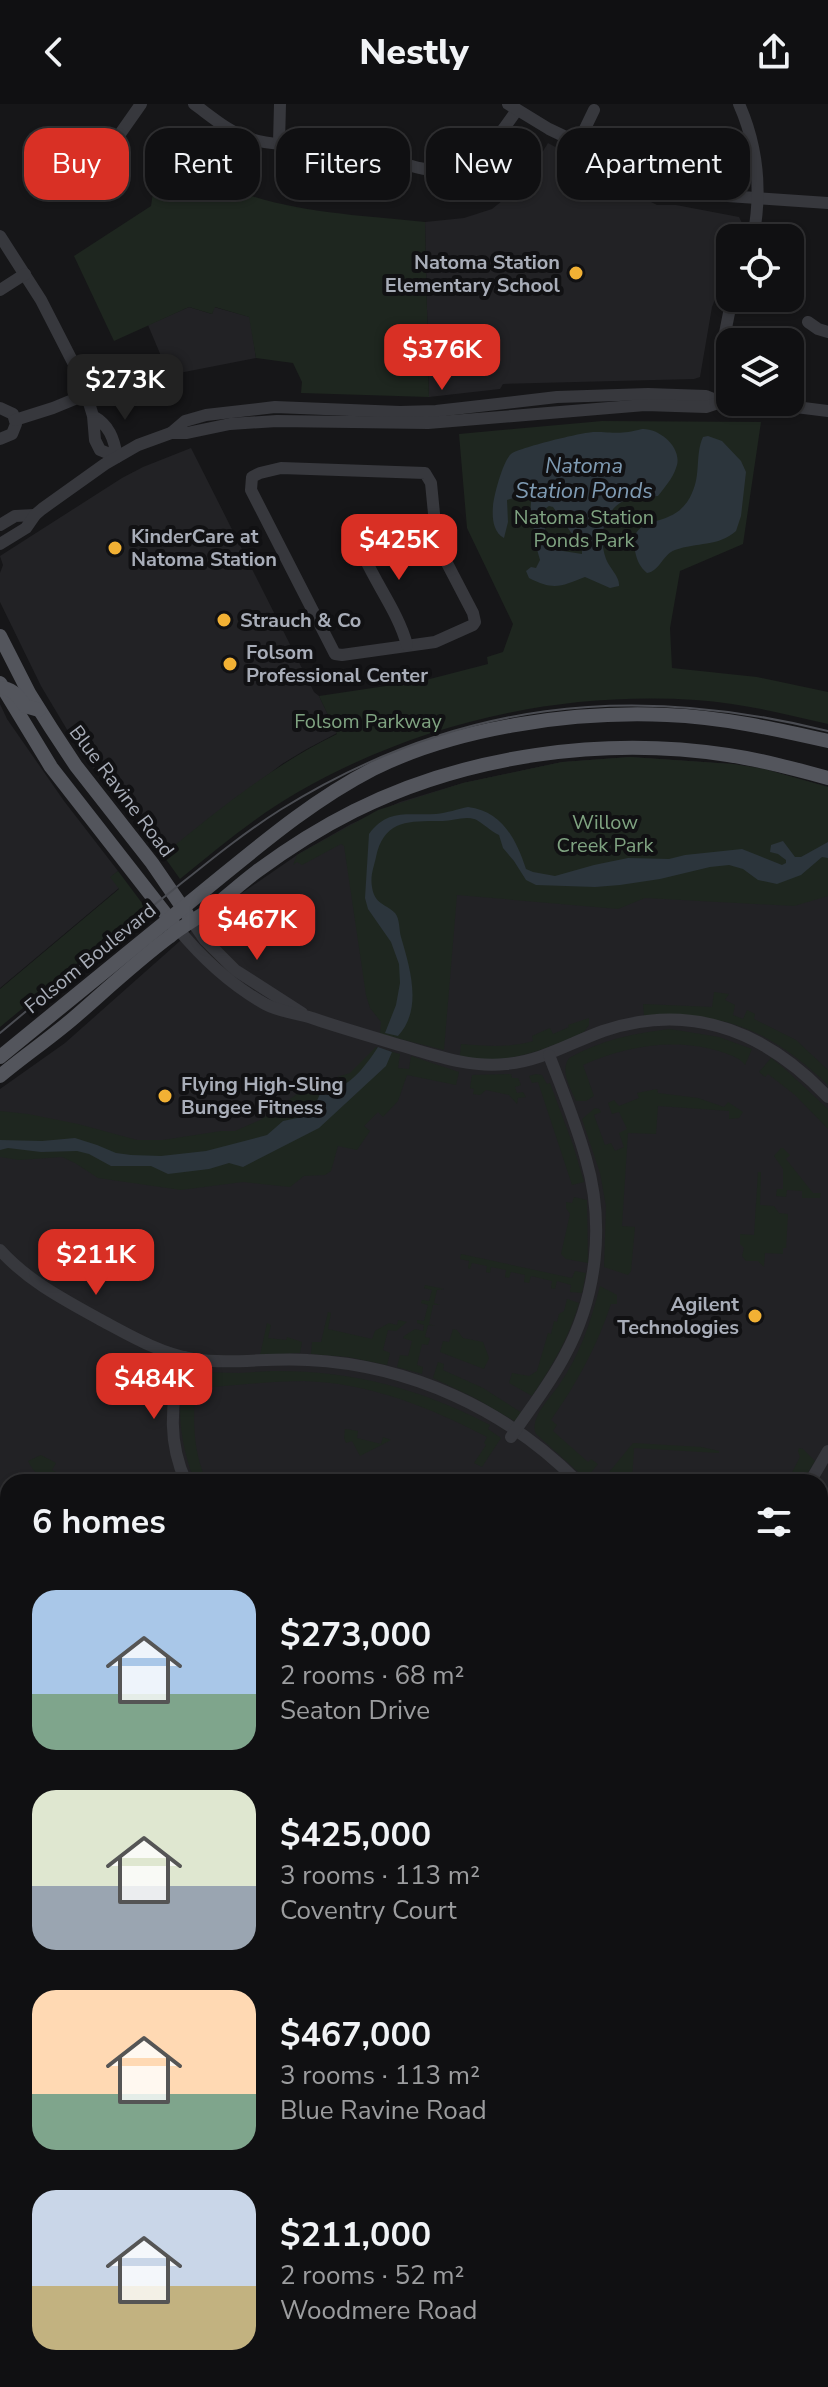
<!DOCTYPE html>
<html lang="en">
<head>
<meta charset="utf-8">
<style>
  body { margin:0; font-family:"Nunito Sans",sans-serif; background:#19191b; color:#f1f3f6; height:100vh; display:flex; flex-direction:column; font-size:30px; white-space:nowrap }
  * { box-sizing:border-box; margin:0 }
  p { font-size:26px; color:#9c9d9f }
  .icon { flex:none; width:44px; height:44px; fill:none; stroke:currentColor; stroke-width:2; stroke-linecap:round; stroke-linejoin:round }
  .map { position:relative; flex:1; overflow:hidden }
  .sheet { position:absolute; left:0px; top:1370px; width:828px; height:914px; display:flex; flex-direction:column; background:#101012; border-radius:24px 24px 0 0; box-shadow:0 2px 6px #0004,0 0 0 2px #303032 }
  .sheet>* { flex:none }
  .top-card { position:absolute; left:24px; top:24px; width:780px; height:72px; display:flex; gap:16px }
  .fabs { position:absolute; left:716px; top:120px; display:grid; gap:16px }
  .fabs a { display:grid; place-items:center; width:88px; height:88px; border-radius:16px; background:#101012; box-shadow:0 2px 6px #0004,0 0 0 2px #303032; font-size:40px }
  .price { position:absolute; translate:-50% -68px; padding:0 18px; border-radius:16px; background:#d93025; color:#fff; font-size:26px; line-height:52px; filter:drop-shadow(0 2px 4px #0008) }
  .price::after { content:''; position:absolute; left:50%; top:48px; width:24px; height:18px; margin-left:-12px; background:inherit; clip-path:polygon(0 0,100% 0,50% 100%) }
  .price.on { background:#222; color:#fff }
  ul { padding:0; list-style:none }
  li { display:flex; align-items:center; gap:24px; height:200px; padding:0 32px }
  li span { display:grid; place-items:center; flex:none; width:224px; height:160px; border-radius:24px; color:#555 }
  li>.icon { margin-inline-start:auto }
  span .icon { width:96px; height:96px; fill:#fffc; stroke-width:1 }
  li b { font-size:34px }
  h2 { display:flex; justify-content:space-between; align-items:center; height:96px; padding:0 32px; font-size:34px }
  .pill { padding:0 28px; border-radius:24px; background:#101012; box-shadow:0 2px 6px #0004,0 0 0 2px #303032; font-size:28px; line-height:72px }
  .pill.on { background:#d93025; color:#fff }
  header { display:flex; justify-content:space-between; align-items:center; height:104px; padding:0 32px; background:#101012; font-size:36px; font-weight:800 }
  .map>svg:first-child { display:block }
</style>
</head>
<body>
<header><svg class="icon" aria-label="back" viewBox="0 0 24 24"><path d="M15 5l-7 7 7 7"/></svg>Nestly<svg class="icon" aria-label="share" viewBox="0 0 24 24"><path d="M12 15V3M7 8l5-5 5 5M5 13v7h14v-7"/></svg></header>
<div class="map">
<svg width="828" height="2283" viewBox="0 0 828 2283">
  <rect width="100%" height="100%" fill="#161618"/>
  <!-- built -->
  <g fill="#222225">
    <path d="M548 39 566 49 578 61 657 101H676L739 113 742 119 738 134H730V157L712 203 700 273 694 275 503 280 500 285 429 293 425 118 464 114 492 105 522 81Z"/>
    <path d="M189 203 212 210 214 203 250 213 256 254 169 271 148 221Z"/>
    <path d="M191 344 314 588 319 592 337 629 305 646 282 660 163 751 81 649 41 582 0 498V469L3 461 0 452 122 374 143 363Z"/>
    <path d="M0 600 7 615 64 697 118 767 111 773 119 784 0 884Z"/>
    <path d="M630 653 733 660 764 665 828 683V1554L820 1558V1378H8V1705L0 1695V985L65 939 207 813 300 749 351 720 400 698 463 679 562 658Z"/>
  </g>
  <!-- green -->
  <g fill="#1e261f">
    <path d="M176 48C187 57 198 67 210 74 268 108 359 111 425 118L429 293 301 289 302 278 293 259 256 254 249 213 215 203 212 210 189 203 114 237 74 152 151 102 154 82Z"/>
    <path d="M602 317 761 318 743 440 680 467 670 524 672 564 757 573 828 588V620C785 610 741 599 696 596 558 587 418 619 298 688 256 712 217 745 180 775L163 751C218 706 273 661 337 630L319 592 426 576 488 560 487 553 503 548 513 520 467 424 459 330Z"/>
    <path d="M630 653 733 660 764 665 828 683V792L794 802 645 794 618 805 457 791 444 946 380 930 381 918 370 904 366 891 344 742 341 740 302 761 297 758 293 761 297 751 378 706 463 679 562 658Z"/>
    <path d="M118 767 145 803 0 923V885L119 785 110 773Z"/>
    <path d="M714 888 729 890 725 896 735 901 733 911 743 915 747 906 755 910 754 915 796 936 828 966V981C792 947 752 918 701 914 682 912 663 913 644 912L643 900 712 903Z"/>
    <path d="M589 914V921L584 928C541 947 508 962 460 952L461 940C487 942 508 944 533 937L532 932 550 924 553 930 569 923 568 921Z"/>
    <path d="M670 925 719 933 752 945 745 961C741 955 733 952 725 949 679 933 627 941 583 961L594 992 586 997H576C570 983 560 967 569 954 601 936 634 929 670 925Z"/>
    <path d="M376 943 400 950 398 964 409 965 411 952 459 968 456 981 407 971 398 997 383 1013 378 1008 364 1022 370 1027 357 1046 338 1042 331 1067 325 1071 304 1072 290 1083 243 1078 181 1086 98 1074 75 1059 62 1053 19 1056 0 1053V1007L28 1010 78 1020 137 1036H163L221 1027H235L260 1016 297 990 315 980 350 969Z"/>
    <path d="M771 954 784 964 828 1005V1025L795 991 768 970 765 973 759 968Z"/>
    <path d="M511 970 512 974H518L521 981 515 983 517 989 523 988 526 993 518 994 517 1000 509 991 486 986 480 991 473 990 474 985 470 984 472 971Z"/>
    <path d="M536 970 542 971 547 980 550 979 573 1041 584 1078 572 1081 538 978 532 979 529 972Z"/>
    <path d="M657 985 658 989 698 994 724 1003 728 998 743 1008 739 1014 729 1015V1007L658 1002 656 1030 628 1029 622 1122 635 1123 631 1167 628 1171 604 1163 606 1102 600 1069 582 1015 595 1004 599 1005 601 1008 594 1011 605 1041 611 1039 615 1047 624 1043 619 1029 627 1025 619 1008 612 1010 608 999 614 996 619 1002 639 994 637 989Z"/>
    <path d="M781 1044H783L790 1051 786 1055 813 1089H821L820 1094H802V1087L787 1086 786 1093 776 1092 777 1085H783V1065L774 1052Z"/>
    <path d="M758 1068H761L760 1101 774 1102 779 1109 788 1110 786 1144H783V1150L765 1149 764 1163 758 1157H746L742 1152 744 1144 740 1140V1130L754 1131Z"/>
    <path d="M574 1093 587 1096 588 1159 566 1155 561 1150 570 1110 566 1104V1098L572 1099Z"/>
    <path d="M461 1150 572 1174 575 1167 586 1169 582 1189 570 1188 571 1181 557 1177 555 1185 551 1184 552 1177 531 1172 529 1179 524 1178 525 1171 511 1168 509 1174 505 1173 506 1166 491 1163 490 1169 486 1168 487 1162 472 1159 470 1165 468 1164 469 1157 460 1155Z"/>
    <path d="M425 1181 444 1185 437 1186 434 1199 440 1201H433L429 1220 435 1222 428 1221 425 1233 430 1234 428 1241 422 1240 417 1261 423 1263 422 1270 397 1263 400 1251 408 1252 412 1237 403 1234 404 1232 415 1225 423 1227 424 1221 417 1219V1216L424 1217 428 1201 421 1199 422 1196 429 1197 432 1186 424 1184Z"/>
    <path d="M600 1182 617 1191V1200H611C597 1242 577 1279 551 1316L557 1321 553 1327 588 1358 591 1355 598 1360 586 1375 536 1330C529 1314 550 1294 559 1281 580 1251 591 1217 600 1182Z"/>
    <path d="M567 1195 579 1199C569 1234 552 1262 532 1292L509 1279 512 1269 529 1272 537 1267 548 1229 551 1230 554 1217 557 1218 559 1210 564 1207Z"/>
    <path d="M328 1208 331 1209 328 1225 372 1235 375 1227 389 1219 397 1221 398 1216 407 1218 396 1227 388 1226 383 1246 390 1249 387 1261 348 1253 311 1250 312 1238H321Z"/>
    <path d="M267 1219 271 1221 268 1234 286 1236 287 1233 302 1238 300 1249 260 1251Z"/>
    <path d="M453 1225 457 1226 463 1234 483 1238 489 1254 484 1265 440 1248 443 1237 449 1238Z"/>
    <path d="M438 1258 444 1260 443 1266 483 1284 522 1309 516 1318 475 1294 433 1274Z"/>
    <path d="M271 1267C348 1266 416 1283 484 1318L490 1321 488 1325 501 1334 482 1363 474 1359 486 1341 484 1339 487 1333C429 1303 370 1279 304 1277 268 1277 233 1282 198 1284L195 1286C193 1319 193 1348 207 1378H195C184 1352 167 1285 197 1268L239 1269Z"/>
    <path d="M345 1325 358 1327 357 1334 381 1340 383 1333 391 1336 360 1352 352 1337 346 1339 344 1334Z"/>
    <path d="M633 1339 701 1343 719 1347V1349L634 1344 632 1378H601Z"/>
    <path d="M799 1344 803 1345 815 1357 802 1378H787L800 1353 798 1347Z"/>
    <path d="M41 1351 56 1359 52 1366 75 1378C51 1378 40 1380 28 1357Z"/>
    <path d="M828 1554V2283H0V1696L8 1706V2276H820V1558Z"/>
  </g>
  <!-- water -->
  <g fill="#2c353c" fill-rule="evenodd">
    <path d="M642 325C660 324 684 345 676 364 673 374 664 384 658 392 649 393 641 392 632 394 605 400 597 431 606 455 610 465 620 473 619 482L610 484 585 473C562 482 554 487 529 474L526 467 531 463 536 464 540 456 536 442 538 430 530 420 531 397 519 392 507 396 508 418 504 434C493 428 492 414 493 402 494 391 503 357 511 350 518 344 583 328 594 328 615 328 620 331 642 325ZM549 402 553 403 582 444V450L563 447 547 438 543 413 546 404Z"/>
    <path d="M708 332 722 337 741 357 746 368 741 412 736 427C718 443 697 438 675 446 662 451 660 467 647 469 640 463 637 457 635 447 629 419 651 421 670 412 680 408 688 399 692 389 701 371 695 350 703 333Z"/>
    <path d="M468 703C502 707 516 735 526 765L533 768 555 772 594 761 628 754 669 755 685 751 742 745 782 761 786 759V756L778 750 770 748 771 741 783 737 795 753H801L828 738V754L822 753 801 771 777 780 758 776 743 765 729 761 710 763 660 775 620 781 595 783 536 781 526 776 514 757 503 744 499 731C492 728 479 716 474 715 465 712 452 717 443 717 410 717 384 715 376 753 374 763 370 771 372 783 375 801 385 799 395 809 400 815 399 826 401 833 410 864 423 905 398 932L385 929 396 901 400 879 399 860 391 838 368 805 365 794 369 730C388 704 408 712 436 710 447 709 458 705 468 703Z"/>
    <path d="M378 943 392 948 386 962 319 1024 243 1063 229 1059 209 1065 168 1070 151 1062H111L89 1050 77 1047 41 1048 8 1044 0 1046V1036L42 1037 75 1034 97 1041 116 1049 131 1051 161 1052 206 1047 267 1031 283 1017 297 1014 314 1003 320 990C348 985 363 966 378 943Z"/>
    <path d="M828 1709V2050L820 2052V1712Z"/>
    <path d="M8 1887V2201L2 2206 0 2205V1890Z"/>
  </g>
  <g fill="none" stroke-linecap="round" stroke-linejoin="round">
    <!-- minor -->
    <g stroke="#37383d" stroke-width="12">
      <path d="M194 0C212 13 230 29 251 35 286 46 325 36 361 44 399 53 418 76 461 60 488 51 501 28 517 6"/>
      <path d="M508 0 549 25 683 89 828 99"/>
      <path d="M739 0C758 43 762 88 753 134"/>
      <path d="M279 39 280 0"/>
      <path d="M578 39 594 6"/>
      <path d="M89 68 108 47 141 0"/>
      <path d="M0 132 41 196 82 276 93 312 95 336 100 346 117 353C114 334 109 321 93 312"/>
      <path d="M0 186 25 170"/>
      <path d="M808 218 818 225 828 228"/>
      <path d="M721 298 725 229 732 194"/>
      <path d="M0 304 13 310 16 320 12 330 0 335"/>
      <path d="M15 316 53 304 87 290"/>
      <path d="M171 329 185 317 206 311 275 303 400 308 436 307 557 293 648 290 706 292 721 298"/>
      <path d="M281 364 425 369 431 379 437 440 473 509 475 518 473 521 435 538 342 551 335 550 251 386 252 373 260 369Z"/>
      <path d="M0 421 15 412 35 411"/>
      <path d="M355 422C361 464 396 499 407 541"/>
      <path d="M0 440 26 424 35 411 42 405 105 360 138 341 171 329H187L230 320 277 317 428 319 645 301 706 303 721 298 780 301 828 307"/>
      <path d="M192 817 205 836 235 866 302 909"/>
      <path d="M178 825C203 855 231 881 265 900 280 908 296 909 312 914 341 924 370 932 399 941 434 951 469 964 506 960 541 957 570 939 603 927 692 897 766 928 828 993"/>
      <path d="M0 1146C28 1177 63 1195 99 1215 129 1231 159 1249 193 1255 232 1261 270 1253 308 1256 410 1261 506 1305 578 1378"/>
      <path d="M184 1253C170 1295 167 1337 186 1378"/>
      <path d="M511 1333C529 1306 550 1280 565 1251 597 1192 605 1120 586 1055 576 1019 562 985 549 951"/>
      <path d="M810 1378 828 1347"/>
      <path d="M0 1642 8 1646"/>
    </g>
    <!-- major -->
    <g stroke="#53555c" stroke-width="14">
      <path d="M0 532 29 589 51 624 76 662 152 759 187 810"/>
      <path d="M0 579 51 663 175 822"/>
      <path d="M4 584C14 586 20 594 25 602L39 606"/>
      <path d="M0 953C69 897 137 841 206 785 259 742 311 697 373 665 458 623 573 607 667 611 721 613 775 625 828 637"/>
      <path d="M0 972C25 951 52 933 76 912 107 885 137 857 169 833 181 823 196 815 209 806 225 794 240 780 256 768 287 745 320 724 354 707 466 651 604 632 728 651 762 656 795 665 828 674"/>
    </g>
    <!-- tram -->
    <path stroke="#4a4c52" stroke-width="2" d="M0 929C58 881 114 832 173 786 208 758 242 730 280 706 455 597 630 578 828 627"/>
  </g>
  <!-- markers -->
  <g fill="#f2b134" stroke="#111113" stroke-width="3">
    <circle cx="576" cy="169" r="8"/>
    <circle cx="115" cy="444" r="8"/>
    <circle cx="224" cy="516" r="8"/>
    <circle cx="230" cy="560" r="8"/>
    <circle cx="165" cy="992" r="8"/>
    <circle cx="755" cy="1212" r="8"/>
  </g>
  <g text-anchor="middle" stroke-width="8" stroke-linejoin="round" paint-order="stroke">
    <!-- poi labels -->
    <g font-size="20" font-weight="bold" fill="#a8adb8" stroke="#111113" text-anchor="start">
      <text x="560" y="165" text-anchor="end">Natoma Station<tspan x="560" dy="23">Elementary School</tspan></text>
      <text x="131" y="439">KinderCare at<tspan x="131" dy="23">Natoma Station</tspan></text>
      <text x="240" y="523">Strauch &amp; Co</text>
      <text x="246" y="555">Folsom<tspan x="246" dy="23">Professional Center</tspan></text>
      <text x="181" y="987">Flying High-Sling<tspan x="181" dy="23">Bungee Fitness</tspan></text>
      <text x="739" y="1207" text-anchor="end">Agilent<tspan x="739" dy="23">Technologies</tspan></text>
    </g>
    <!-- park labels -->
    <g font-size="20" fill="#7fa381" stroke="#111113">
      <text x="584" y="420">Natoma Station<tspan x="584" dy="23">Ponds Park</tspan></text>
      <text x="368" y="624">Folsom Parkway</text>
      <text x="605" y="725">Willow<tspan x="605" dy="23">Creek Park</tspan></text>
    </g>
    <!-- street labels -->
    <g font-size="20" fill="#a8adb8" stroke="#111113">
      <text transform="translate(122 687) rotate(53)" y="7">Blue Ravine Road</text>
      <text transform="translate(90 854) rotate(-39)" y="7">Folsom Boulevard</text>
    </g>
    <!-- water labels -->
    <g font-size="22" font-style="italic" fill="#7f9bb3" stroke="#111113">
      <text x="584" y="369">Natoma<tspan x="584" dy="25">Station Ponds</tspan></text>
    </g>
  </g>
</svg>
<div class="fabs">
<a><svg class="icon" aria-label="locate" viewBox="0 0 24 24"><circle cx="12" cy="12" r="6"/><path d="M12 2v4M12 18v4M2 12h4M18 12h4"/></svg></a>
<a><svg class="icon" aria-label="layers" viewBox="0 0 24 24"><path d="M12 4l9 5-9 5-9-5zM3 14l9 5 9-5"/></svg></a>
</div>
<b class="price" style="left:442px;top:288px">$376K</b>
<b class="price on" style="left:125px;top:318px">$273K</b>
<b class="price" style="left:399px;top:478px">$425K</b>
<b class="price" style="left:257px;top:858px">$467K</b>
<b class="price" style="left:96px;top:1193px">$211K</b>
<b class="price" style="left:154px;top:1317px">$484K</b>
<div class="top-card">
<a class="pill on">Buy</a>
<a class="pill">Rent</a>
<a class="pill">Filters</a>
<a class="pill">New</a>
<a class="pill">Apartment</a>
</div>
<section class="sheet">
<h2>6 homes<svg class="icon" aria-label="filters" viewBox="0 0 24 24"><path d="M4 7h16M4 17h16"/><circle cx="9" cy="7" r="2"/><circle cx="15" cy="17" r="2"/></svg></h2>
<ul>
<li><span style="background:linear-gradient(#a9c7e8 65%,#7fa58c 0)"><svg class="icon" aria-label="home" viewBox="0 0 24 24"><path d="M3 11l9-7 9 7M6 9v11h12V9"/></svg></span><div><b>$273,000</b><p>2 rooms · 68 m²</p><p>Seaton Drive</p></div></li>
<li><span style="background:linear-gradient(#dfe7d0 60%,#9aa5b1 0)"><svg class="icon" aria-label="home" viewBox="0 0 24 24"><path d="M3 11l9-7 9 7M6 9v11h12V9"/></svg></span><div><b>$425,000</b><p>3 rooms · 113 m²</p><p>Coventry Court</p></div></li>
<li><span style="background:linear-gradient(#ffd9b3 65%,#7fa58c 0)"><svg class="icon" aria-label="home" viewBox="0 0 24 24"><path d="M3 11l9-7 9 7M6 9v11h12V9"/></svg></span><div><b>$467,000</b><p>3 rooms · 113 m²</p><p>Blue Ravine Road</p></div></li>
<li><span style="background:linear-gradient(#c9d6e8 60%,#c2b280 0)"><svg class="icon" aria-label="home" viewBox="0 0 24 24"><path d="M3 11l9-7 9 7M6 9v11h12V9"/></svg></span><div><b>$211,000</b><p>2 rooms · 52 m²</p><p>Woodmere Road</p></div></li>
</ul>
</section>
</div>
</body>
</html>
